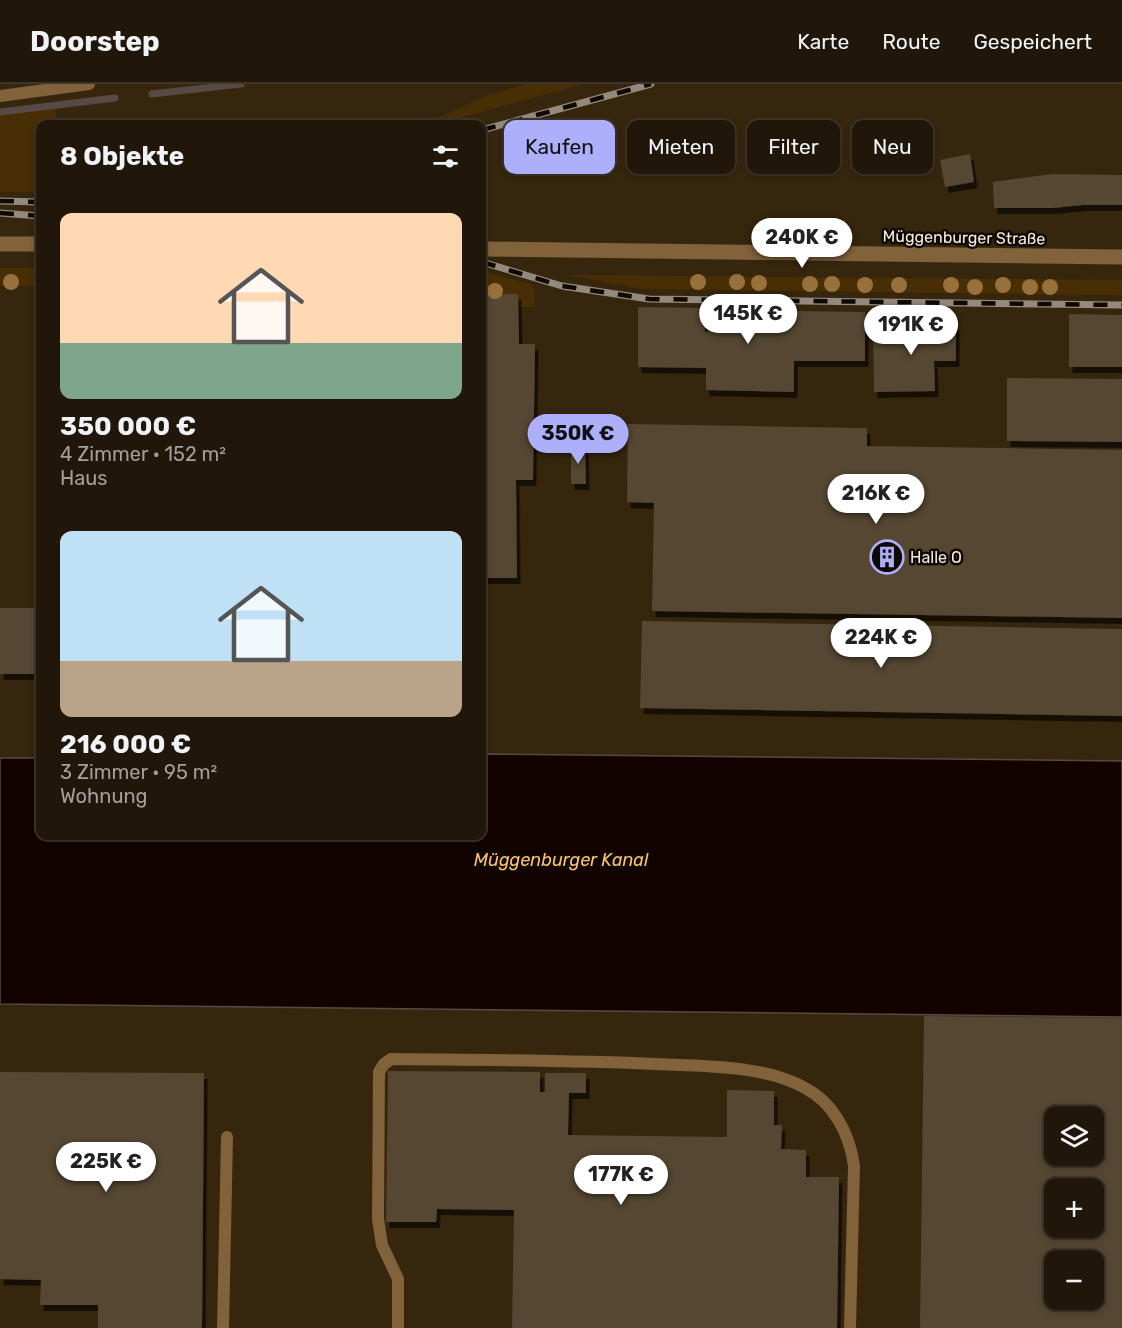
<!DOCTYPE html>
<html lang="de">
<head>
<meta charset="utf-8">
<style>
  body { margin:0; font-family:Rubik,sans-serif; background:#281f12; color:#f1f3f6; height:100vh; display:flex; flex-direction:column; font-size:22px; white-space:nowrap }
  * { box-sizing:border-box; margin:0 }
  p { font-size:20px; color:#a29f9c }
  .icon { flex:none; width:33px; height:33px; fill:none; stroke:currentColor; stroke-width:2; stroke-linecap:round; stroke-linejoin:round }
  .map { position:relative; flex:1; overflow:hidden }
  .drawer { position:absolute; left:36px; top:36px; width:450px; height:720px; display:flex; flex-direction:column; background:#201609; border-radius:12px; box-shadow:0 3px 9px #0003,0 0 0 2px #3d352a }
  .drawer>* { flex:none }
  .top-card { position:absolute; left:504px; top:36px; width:528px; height:54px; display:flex; gap:12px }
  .tools { position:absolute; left:1044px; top:1022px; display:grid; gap:12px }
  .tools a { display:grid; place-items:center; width:60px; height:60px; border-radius:12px; background:#201609; box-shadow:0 3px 9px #0003,0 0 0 2px #3d352a; font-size:30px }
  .price { position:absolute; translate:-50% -51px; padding:0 14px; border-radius:21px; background:#fff; color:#222; font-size:20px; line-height:39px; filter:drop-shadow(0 2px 3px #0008) }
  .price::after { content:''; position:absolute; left:50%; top:36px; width:18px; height:14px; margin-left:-9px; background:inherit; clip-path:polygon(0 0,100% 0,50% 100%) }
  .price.active { background:#adaffb; color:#111 }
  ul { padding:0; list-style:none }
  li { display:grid; align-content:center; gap:12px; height:318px; padding:0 24px }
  li span { display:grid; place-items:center; height:186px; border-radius:12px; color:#555 }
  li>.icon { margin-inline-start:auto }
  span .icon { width:108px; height:108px; fill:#fffc; stroke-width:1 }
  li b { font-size:26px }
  h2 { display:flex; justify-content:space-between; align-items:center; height:72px; padding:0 24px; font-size:26px }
  .tag { padding:0 21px; border-radius:12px; background:#201609; box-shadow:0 3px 9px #0003,0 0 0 2px #3d352a; font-size:21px; line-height:54px }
  .tag.active { background:#adaffb; color:#111 }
  header { display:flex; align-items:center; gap:36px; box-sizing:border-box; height:84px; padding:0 30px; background:#201609; border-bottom:2px solid #3d352a }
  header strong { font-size:28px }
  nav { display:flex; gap:33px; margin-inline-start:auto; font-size:21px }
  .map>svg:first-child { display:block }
</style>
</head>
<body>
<header>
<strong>Doorstep</strong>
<nav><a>Karte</a><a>Route</a><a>Gespeichert</a></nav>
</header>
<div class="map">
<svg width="1122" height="1244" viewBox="0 0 1122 1244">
  <defs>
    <filter id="shadow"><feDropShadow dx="3.5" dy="6" stdDeviation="0" flood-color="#0009"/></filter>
  </defs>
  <rect width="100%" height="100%" fill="#2a1d0c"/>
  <!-- built -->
  <g fill="#37260e" fill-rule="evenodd">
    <path d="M0 0H1122V677L482 670V40H40V674H0Z"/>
    <path d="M0 920 1122 933V1244H0ZM1054 1032H1094V1071H1054ZM1054 1104H1094V1143H1054ZM1054 1176H1094V1215H1054Z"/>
  </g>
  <!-- green -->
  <g fill="#482e05">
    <path d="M526 0H584L452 36 430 40H411L432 37 485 12Z"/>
    <path d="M55 24 57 40H40V108H0V31Z"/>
    <rect x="0" y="184" width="40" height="18"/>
    <path d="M482 189H489L531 200 534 205 535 223H518V210H482Z"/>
    <path d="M569 191 1122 196V211L641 205Z"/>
  </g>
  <!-- water -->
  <path fill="#130300" stroke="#574944" stroke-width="1.5" d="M482 670 1122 677V933L0 920V674H40V752H482Z"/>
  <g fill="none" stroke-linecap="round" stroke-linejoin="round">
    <!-- stream -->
    <g stroke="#574944" stroke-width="7">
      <path d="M152 10 241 0"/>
      <path d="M0 28 115 14"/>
    </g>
  </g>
  <!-- building -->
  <g fill="#544633" fill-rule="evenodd" filter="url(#shadow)">
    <path d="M970 70 974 98 945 103 940 76Z"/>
    <path d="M1052 90 1122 91V121H1082L1053 124H994L993 98Z"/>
    <path d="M482 210H518L519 260H535L533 396H516L517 494H482Z"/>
    <path d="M638 223 705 224V248L793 227 865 228V277H794V308L706 306V284L638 283Z"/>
    <path d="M1069 230 1122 231V283H1069Z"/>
    <path d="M956 241V277H934L935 307 874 308 873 242Z"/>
    <path d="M1007 294 1122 295V358L1007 357Z"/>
    <path d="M628 340 867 344V362L1122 366V534L652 527 654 419 627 418Z"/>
    <path d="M585 361 586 400H571V362Z"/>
    <rect x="0" y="524" width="40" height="66"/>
    <path d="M642 537 1122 545V632L640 624Z"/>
    <path d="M924 932 1122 934V1244H920ZM1054 1032H1094V1071H1054ZM1054 1104H1094V1143H1054ZM1054 1176H1094V1215H1054Z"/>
    <path d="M388 987 540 988V1008H545V989H586V1009H569L568 1051 727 1053V1006L774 1007V1041H782L781 1065 806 1066V1093H839L837 1244H512L514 1126 437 1125 436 1138H386Z"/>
    <path d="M0 988 204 989 202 1244H98V1221H40L41 1196 0 1195Z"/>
  </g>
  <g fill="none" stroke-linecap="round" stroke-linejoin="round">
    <!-- lane -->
    <g stroke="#81623b" stroke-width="12">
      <path d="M0 12 89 0"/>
      <path d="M223 1244 227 1053"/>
      <path d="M398 1244V1195L382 1161 378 1135 379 988 384 980 391 975C480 976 568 976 657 980 703 982 764 981 805 1004 834 1019 850 1051 854 1082L850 1244"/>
    </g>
    <!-- street -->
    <g stroke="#81623b" stroke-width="15">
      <path d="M0 160H40"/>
      <path d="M482 165 1122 173"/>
    </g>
    <!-- rail casing -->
    <g stroke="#94897b" stroke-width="7">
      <g id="rail">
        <path d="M482 46 651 0"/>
        <path d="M0 117 40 118"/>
        <path d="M0 129 40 132"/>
        <path d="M482 178 562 202 649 215 1122 221"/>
      </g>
    </g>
    <!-- rail -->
    <use href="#rail" stroke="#0e0903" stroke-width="4.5" stroke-dasharray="14" stroke-linecap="butt"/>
  </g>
  <!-- trees -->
  <g fill="#97703c">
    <circle cx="11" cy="198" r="8"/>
    <circle cx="698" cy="198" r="8"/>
    <circle cx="737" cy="198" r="8"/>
    <circle cx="759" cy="199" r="8"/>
    <circle cx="810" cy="200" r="8"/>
    <circle cx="832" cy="200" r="8"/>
    <circle cx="865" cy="201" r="8"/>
    <circle cx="899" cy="201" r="8"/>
    <circle cx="951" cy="201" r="8"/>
    <circle cx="1003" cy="201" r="8"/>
    <circle cx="975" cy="203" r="8"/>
    <circle cx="1030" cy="203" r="8"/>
    <circle cx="1050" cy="203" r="8"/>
    <circle cx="495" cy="207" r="8"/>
  </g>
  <!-- icons -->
  <defs>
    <g id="building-ring" transform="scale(1.725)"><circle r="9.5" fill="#0e0903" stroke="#adaffb" stroke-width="1.5"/><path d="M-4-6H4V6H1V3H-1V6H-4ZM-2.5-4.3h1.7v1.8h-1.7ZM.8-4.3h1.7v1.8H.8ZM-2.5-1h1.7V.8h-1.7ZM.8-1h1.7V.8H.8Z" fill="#adaffb"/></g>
  </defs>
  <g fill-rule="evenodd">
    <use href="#building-ring" x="887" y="473"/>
  </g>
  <g text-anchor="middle" stroke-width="5" stroke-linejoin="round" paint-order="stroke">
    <!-- street labels -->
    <g font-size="16" fill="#f6ece2" stroke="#0e0903">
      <text transform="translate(964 153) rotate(1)" y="6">Müggenburger Straße</text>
    </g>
    <!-- poi labels -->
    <g font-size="16" fill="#f6ece2" stroke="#0e0903" text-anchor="start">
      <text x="910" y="479">Halle O</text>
    </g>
    <!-- water labels -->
    <g font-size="18" font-style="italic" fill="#fdc070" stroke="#0e0903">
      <text x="561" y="782">Müggenburger Kanal</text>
    </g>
  </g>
</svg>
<div class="tools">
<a><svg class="icon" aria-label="layers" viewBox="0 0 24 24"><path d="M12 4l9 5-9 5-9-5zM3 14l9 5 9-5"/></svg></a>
<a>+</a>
<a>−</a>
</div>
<b class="price" style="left:802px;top:185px">240K €</b>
<b class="price" style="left:748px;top:261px">145K €</b>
<b class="price" style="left:911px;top:272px">191K €</b>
<b class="price active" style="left:578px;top:381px">350K €</b>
<b class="price" style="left:876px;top:441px">216K €</b>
<b class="price" style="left:881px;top:585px">224K €</b>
<b class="price" style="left:106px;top:1109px">225K €</b>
<b class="price" style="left:621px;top:1122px">177K €</b>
<div class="top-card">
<a class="tag active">Kaufen</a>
<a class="tag">Mieten</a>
<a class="tag">Filter</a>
<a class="tag">Neu</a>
</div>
<section class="drawer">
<h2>8 Objekte<svg class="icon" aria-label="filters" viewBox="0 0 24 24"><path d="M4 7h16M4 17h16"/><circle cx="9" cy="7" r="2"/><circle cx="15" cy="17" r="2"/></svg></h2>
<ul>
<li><span style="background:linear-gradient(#ffd9b3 70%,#7fa58c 0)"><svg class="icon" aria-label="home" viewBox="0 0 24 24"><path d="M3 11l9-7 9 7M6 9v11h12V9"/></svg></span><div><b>350 000 €</b><p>4 Zimmer · 152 m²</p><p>Haus</p></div></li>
<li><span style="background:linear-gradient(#bfe0f5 70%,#b9a48a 0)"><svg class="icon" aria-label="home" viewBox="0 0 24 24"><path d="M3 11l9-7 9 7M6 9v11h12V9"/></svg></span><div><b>216 000 €</b><p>3 Zimmer · 95 m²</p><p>Wohnung</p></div></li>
</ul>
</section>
</div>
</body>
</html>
